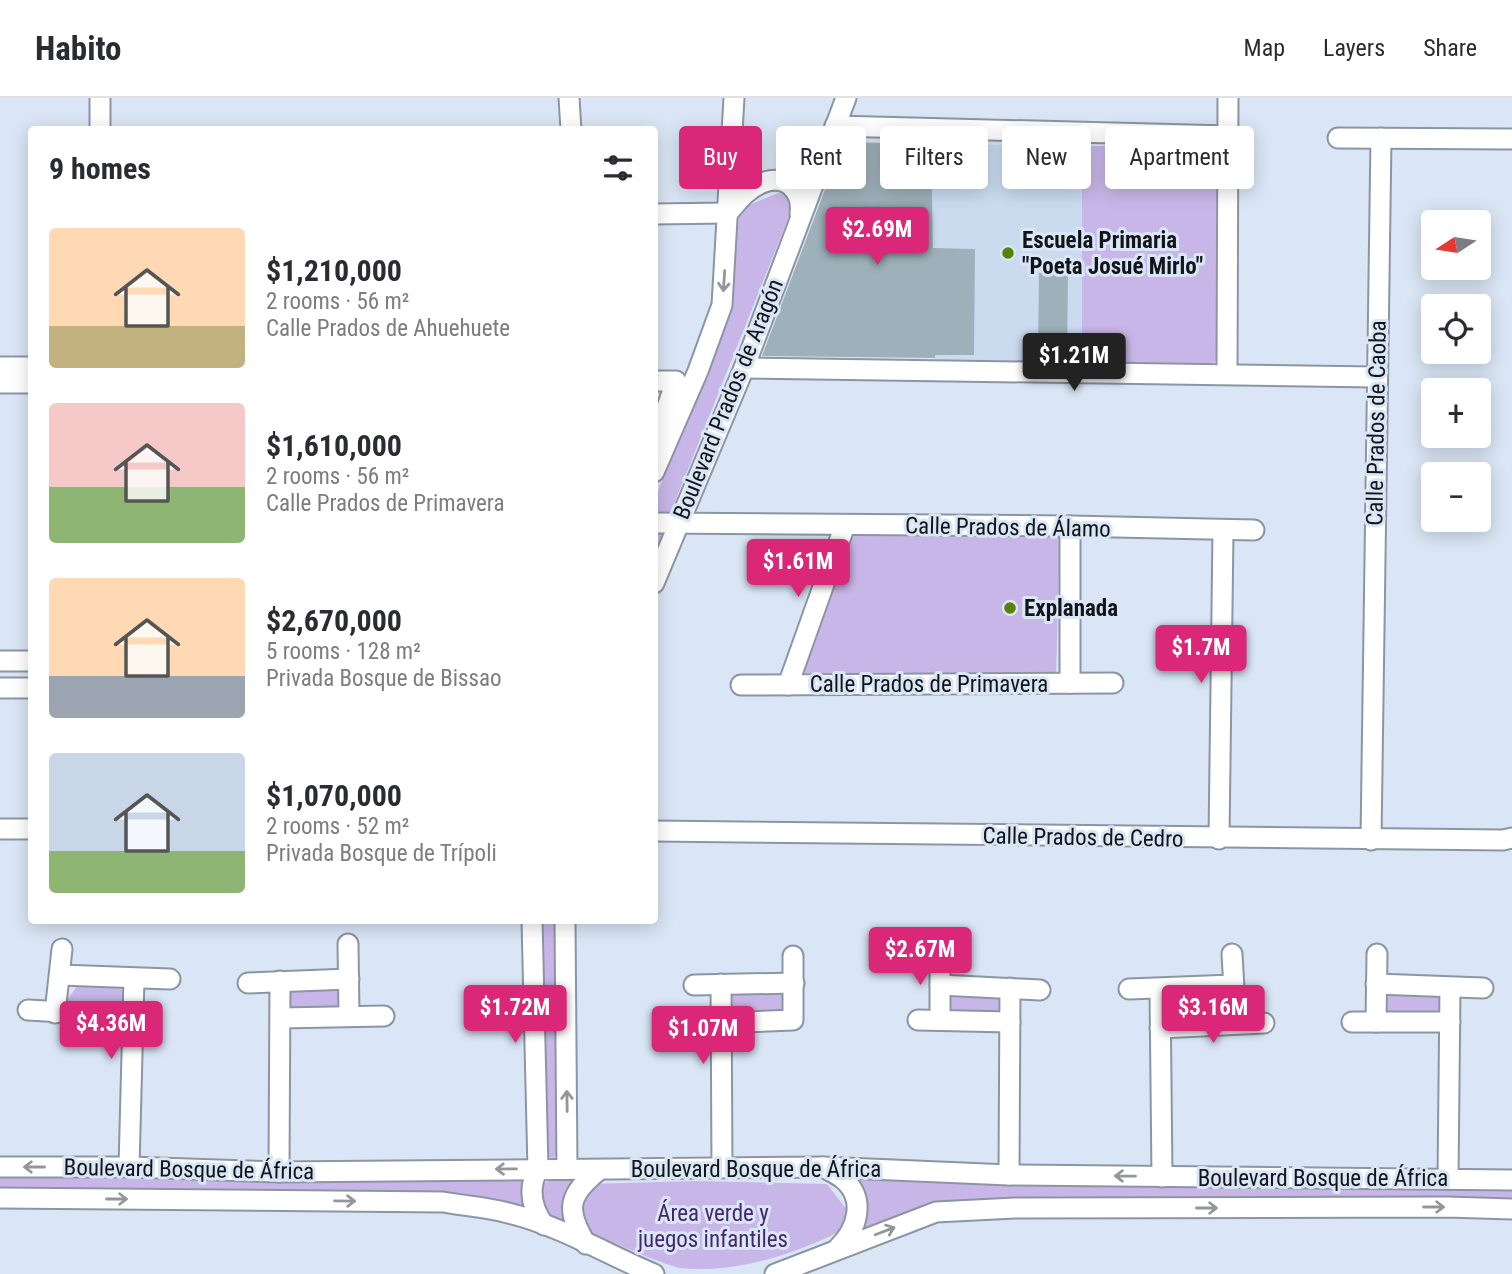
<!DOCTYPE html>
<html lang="en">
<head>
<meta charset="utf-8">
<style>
  body { margin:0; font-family:"Roboto Condensed",sans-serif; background:#f7f7f7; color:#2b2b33; height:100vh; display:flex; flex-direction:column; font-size:26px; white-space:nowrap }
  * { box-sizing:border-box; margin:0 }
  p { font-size:23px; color:#7c7c81 }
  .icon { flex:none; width:38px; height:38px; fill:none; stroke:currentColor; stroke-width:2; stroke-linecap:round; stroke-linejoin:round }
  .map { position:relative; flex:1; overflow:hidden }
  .panel { position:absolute; left:28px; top:28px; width:630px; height:798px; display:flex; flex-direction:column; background:#fff; border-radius:7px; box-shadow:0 4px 18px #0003 }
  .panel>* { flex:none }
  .banner { position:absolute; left:679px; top:28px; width:665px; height:63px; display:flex; gap:14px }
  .needle { width:46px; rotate:258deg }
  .tools { position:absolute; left:1421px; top:112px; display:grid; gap:14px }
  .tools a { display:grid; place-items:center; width:70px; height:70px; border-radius:7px; background:#fff; box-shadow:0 4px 18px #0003; font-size:35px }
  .price { position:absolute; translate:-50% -60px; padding:0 16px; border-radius:7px; background:#db2777; color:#fff; font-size:23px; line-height:46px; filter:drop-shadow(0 2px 4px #0008) }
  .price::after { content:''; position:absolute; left:50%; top:42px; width:21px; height:16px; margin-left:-10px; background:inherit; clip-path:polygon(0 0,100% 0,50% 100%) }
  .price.selected { background:#222; color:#fff }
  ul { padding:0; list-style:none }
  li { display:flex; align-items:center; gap:21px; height:175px; padding:0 21px }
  li span { display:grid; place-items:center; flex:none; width:196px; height:140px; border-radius:7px; color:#555 }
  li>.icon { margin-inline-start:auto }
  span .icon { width:84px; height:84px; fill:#fffc; stroke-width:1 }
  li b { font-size:30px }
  h2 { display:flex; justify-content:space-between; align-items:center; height:84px; padding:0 21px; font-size:30px }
  .chip { padding:0 24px; border-radius:7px; background:#fff; box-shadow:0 4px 18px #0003; font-size:24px; line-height:63px }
  .chip.selected { background:#db2777; color:#fff }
  header { display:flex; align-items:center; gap:42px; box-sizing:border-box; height:98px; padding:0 35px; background:#fff; border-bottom:2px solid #e1e1e2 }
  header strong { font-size:33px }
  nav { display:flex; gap:38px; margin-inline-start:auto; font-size:24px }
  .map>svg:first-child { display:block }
</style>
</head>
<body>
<header>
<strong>Habito</strong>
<nav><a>Map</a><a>Layers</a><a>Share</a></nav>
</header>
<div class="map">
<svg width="1512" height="1176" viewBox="0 0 1512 1176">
  <rect width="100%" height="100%" fill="#dae6f5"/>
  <!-- built -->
  <path fill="#cadbf0" d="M931 46 1082 48V264L935 262Z"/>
  <!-- green -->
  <g fill="#c9b6e8">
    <path d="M1082 48H1215L1220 57 1217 262 1209 269 1082 264Z"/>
    <path d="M778 95 784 96 788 102 790 116 655 454V401L729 210 739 117 747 108Z"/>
    <path d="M851 438H1060L1056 578 803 575Z"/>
    <path d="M541 823H558V1057L553 1060 547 1059Z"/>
    <path d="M79 886 124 888 121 912H59Z"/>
    <path d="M340 887 341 911 290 913 291 889Z"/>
    <path d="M1384 893 1440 895V919L1386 918Z"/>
    <path d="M792 894 791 917 732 919 730 895Z"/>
    <path d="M943 894 1004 895V918L943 916Z"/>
    <path d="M1228 896 1229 920 1166 924V898Z"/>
    <path d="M0 1077 531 1081 528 1113 464 1098 403 1094 0 1090Z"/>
    <path d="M855 1079 921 1084 1512 1087V1103L1276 1099 942 1104 860 1132C865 1112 868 1097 855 1079Z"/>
    <path d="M555 1080 574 1082 566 1105 567 1131 549 1123 541 1097 543 1086Z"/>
    <path d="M697 1083 827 1086 847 1112 842 1132C795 1157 732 1176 679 1170 645 1160 612 1143 579 1130V1106L587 1086Z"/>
  </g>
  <!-- building -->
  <g fill="#9eb0b9">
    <path d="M843 44 931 46 933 150 975 151 974 257H935V260L762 258Z"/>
    <path d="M1039 175H1068L1067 256 1038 255Z"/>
  </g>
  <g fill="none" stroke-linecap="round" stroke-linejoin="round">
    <!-- minor casing -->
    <g stroke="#8b96a4" stroke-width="23">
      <g id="minor">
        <path d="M569 0 571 32"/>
        <path d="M835 28 1229 38"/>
        <path d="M100 32V0"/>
        <path d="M1338 40 1512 41"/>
        <path d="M728 115C738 103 747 91 762 85 786 75 803 93 800 116"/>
        <path d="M654 116 728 115"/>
        <path d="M0 269H32"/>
        <path d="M744 270 1376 279"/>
        <path d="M1227 276 1228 0"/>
        <path d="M654 283H676L656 341"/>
        <path d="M0 285H32"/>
        <path d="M654 374 698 273 722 207 734 0"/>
        <path d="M654 425 1070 428 1254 432"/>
        <path d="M654 485 744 270 846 0"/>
        <path d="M0 563H32"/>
        <path d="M1070 585V428"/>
        <path d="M741 587 1113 585"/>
        <path d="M788 587 845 427"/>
        <path d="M0 590H32"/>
        <path d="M0 731H32"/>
        <path d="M654 733 1503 742 1512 740"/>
        <path d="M1219 741 1223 433"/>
        <path d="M1371 742 1381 40"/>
        <path d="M532 822 538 1071C528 1090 531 1109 544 1127"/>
        <path d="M565 822 567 1071"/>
        <path d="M348 846 349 918"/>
        <path d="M1232 856 1236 925"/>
        <path d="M60 877 170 881"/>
        <path d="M248 885 349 881"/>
        <path d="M721 886 722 1069"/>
        <path d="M1376 886 1483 890"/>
        <path d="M694 887 794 885"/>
        <path d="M940 887 1040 892"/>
        <path d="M1129 891 1233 887"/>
        <path d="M1160 891 1162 1079"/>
        <path d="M28 912 133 918"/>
        <path d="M55 915 62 851"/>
        <path d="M281 920 384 918"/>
        <path d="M940 921V857"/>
        <path d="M918 922 1010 924"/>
        <path d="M1352 924H1450"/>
        <path d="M1376 924 1377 856"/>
        <path d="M723 925 793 922V858"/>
        <path d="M1160 930 1264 925"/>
        <path d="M0 1069H129L279 1074 823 1069 1009 1077 1512 1082"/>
        <path d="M129 1069 134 881"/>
        <path d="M823 1069C830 1073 837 1076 843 1081 867 1101 857 1132 838 1150"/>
        <path d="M279 1074 280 883"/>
        <path d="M1009 1077 1010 890"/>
        <path d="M1448 1081 1450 890"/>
        <path d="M0 1100 443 1104C465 1108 487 1109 508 1115 559 1127 606 1156 654 1176"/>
        <path d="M586 1146C565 1111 568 1097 599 1072"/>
        <path d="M775 1176 936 1114 1015 1110 1447 1109 1512 1111"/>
      </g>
    </g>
    <!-- minor -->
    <use href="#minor" stroke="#fff" stroke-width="19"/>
  </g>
  <!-- one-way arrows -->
  <defs><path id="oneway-shaft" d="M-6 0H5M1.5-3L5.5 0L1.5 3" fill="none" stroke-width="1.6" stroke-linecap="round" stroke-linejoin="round" transform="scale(1.75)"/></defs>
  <g stroke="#949698">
    <use href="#oneway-shaft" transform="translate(724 183) rotate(94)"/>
    <use href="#oneway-shaft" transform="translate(567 1003) rotate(-91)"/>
    <use href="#oneway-shaft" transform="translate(34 1069) rotate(-180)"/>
    <use href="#oneway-shaft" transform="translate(506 1071) rotate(179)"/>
    <use href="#oneway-shaft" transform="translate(1125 1078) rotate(-179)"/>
    <use href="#oneway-shaft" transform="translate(117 1101)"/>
    <use href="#oneway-shaft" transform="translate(345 1103) rotate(1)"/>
    <use href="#oneway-shaft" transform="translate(1434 1109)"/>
    <use href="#oneway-shaft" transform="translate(1207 1110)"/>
    <use href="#oneway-shaft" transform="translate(885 1133) rotate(-21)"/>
  </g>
  <!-- markers -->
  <g fill="#578208" stroke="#dae6f5" stroke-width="2.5">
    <circle cx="1008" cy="155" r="7"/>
    <circle cx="1010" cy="510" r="7"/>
  </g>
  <g text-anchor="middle" stroke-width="6" stroke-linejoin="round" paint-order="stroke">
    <!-- poi labels -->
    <g font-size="23" font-weight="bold" fill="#11151a" stroke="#dae6f5" text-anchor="start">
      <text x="1022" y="150">Escuela Primaria<tspan x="1022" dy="26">"Poeta Josué Mirlo"</tspan></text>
      <text x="1024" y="518">Explanada</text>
    </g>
    <!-- street labels -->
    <g font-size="23" fill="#11151a" stroke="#dae6f5">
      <text transform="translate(728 301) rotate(-68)" y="8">Boulevard Prados de Aragón</text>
      <text transform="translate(1376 325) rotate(-89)" y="8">Calle Prados de Caoba</text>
      <text transform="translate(1008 429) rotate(1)" y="8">Calle Prados de Álamo</text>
      <text x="929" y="594">Calle Prados de Primavera</text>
      <text transform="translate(1083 739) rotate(1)" y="8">Calle Prados de Cedro</text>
      <text transform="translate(189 1071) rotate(1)" y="8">Boulevard Bosque de África</text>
      <text x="756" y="1079">Boulevard Bosque de África</text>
      <text x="1323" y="1088">Boulevard Bosque de África</text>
    </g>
    <!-- park labels -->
    <g font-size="23" fill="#46286a" stroke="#dae6f5">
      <text x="713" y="1123">Área verde y<tspan x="713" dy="26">juegos infantiles</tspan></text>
    </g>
  </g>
</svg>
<div class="tools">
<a><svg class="needle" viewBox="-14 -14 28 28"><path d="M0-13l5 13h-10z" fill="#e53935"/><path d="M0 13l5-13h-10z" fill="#7c7c81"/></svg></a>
<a><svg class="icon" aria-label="locate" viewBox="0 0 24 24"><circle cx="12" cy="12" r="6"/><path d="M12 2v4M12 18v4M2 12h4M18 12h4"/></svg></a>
<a>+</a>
<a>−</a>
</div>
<b class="price" style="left:877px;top:169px">$2.69M</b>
<b class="price selected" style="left:1074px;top:295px">$1.21M</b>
<b class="price" style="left:798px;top:501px">$1.61M</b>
<b class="price" style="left:1201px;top:587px">$1.7M</b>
<b class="price" style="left:920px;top:889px">$2.67M</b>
<b class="price" style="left:515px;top:947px">$1.72M</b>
<b class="price" style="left:1213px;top:947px">$3.16M</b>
<b class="price" style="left:111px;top:963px">$4.36M</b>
<b class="price" style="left:703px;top:968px">$1.07M</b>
<div class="banner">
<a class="chip selected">Buy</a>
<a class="chip">Rent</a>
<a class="chip">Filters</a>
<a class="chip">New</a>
<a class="chip">Apartment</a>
</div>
<section class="panel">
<h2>9 homes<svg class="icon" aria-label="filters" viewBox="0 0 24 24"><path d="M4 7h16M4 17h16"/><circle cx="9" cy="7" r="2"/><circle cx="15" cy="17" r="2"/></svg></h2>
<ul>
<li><span style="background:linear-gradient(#ffd9b3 70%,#c2b280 0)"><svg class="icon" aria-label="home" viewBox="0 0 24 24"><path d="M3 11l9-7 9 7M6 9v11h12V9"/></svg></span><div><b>$1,210,000</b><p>2 rooms · 56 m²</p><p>Calle Prados de Ahuehuete</p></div></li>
<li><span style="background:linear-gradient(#f6c9c9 60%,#8fb573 0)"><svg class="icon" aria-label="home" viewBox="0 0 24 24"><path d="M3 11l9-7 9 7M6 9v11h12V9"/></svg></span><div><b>$1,610,000</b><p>2 rooms · 56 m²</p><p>Calle Prados de Primavera</p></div></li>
<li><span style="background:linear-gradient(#ffd9b3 70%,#9aa5b1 0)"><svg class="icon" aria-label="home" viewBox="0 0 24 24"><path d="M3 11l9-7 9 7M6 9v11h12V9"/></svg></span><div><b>$2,670,000</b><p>5 rooms · 128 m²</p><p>Privada Bosque de Bissao</p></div></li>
<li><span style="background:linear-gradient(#c9d6e8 70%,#8fb573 0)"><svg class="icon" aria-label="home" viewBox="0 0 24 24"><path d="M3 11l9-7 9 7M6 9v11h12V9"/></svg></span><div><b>$1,070,000</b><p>2 rooms · 52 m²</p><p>Privada Bosque de Trípoli</p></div></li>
</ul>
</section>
</div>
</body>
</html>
